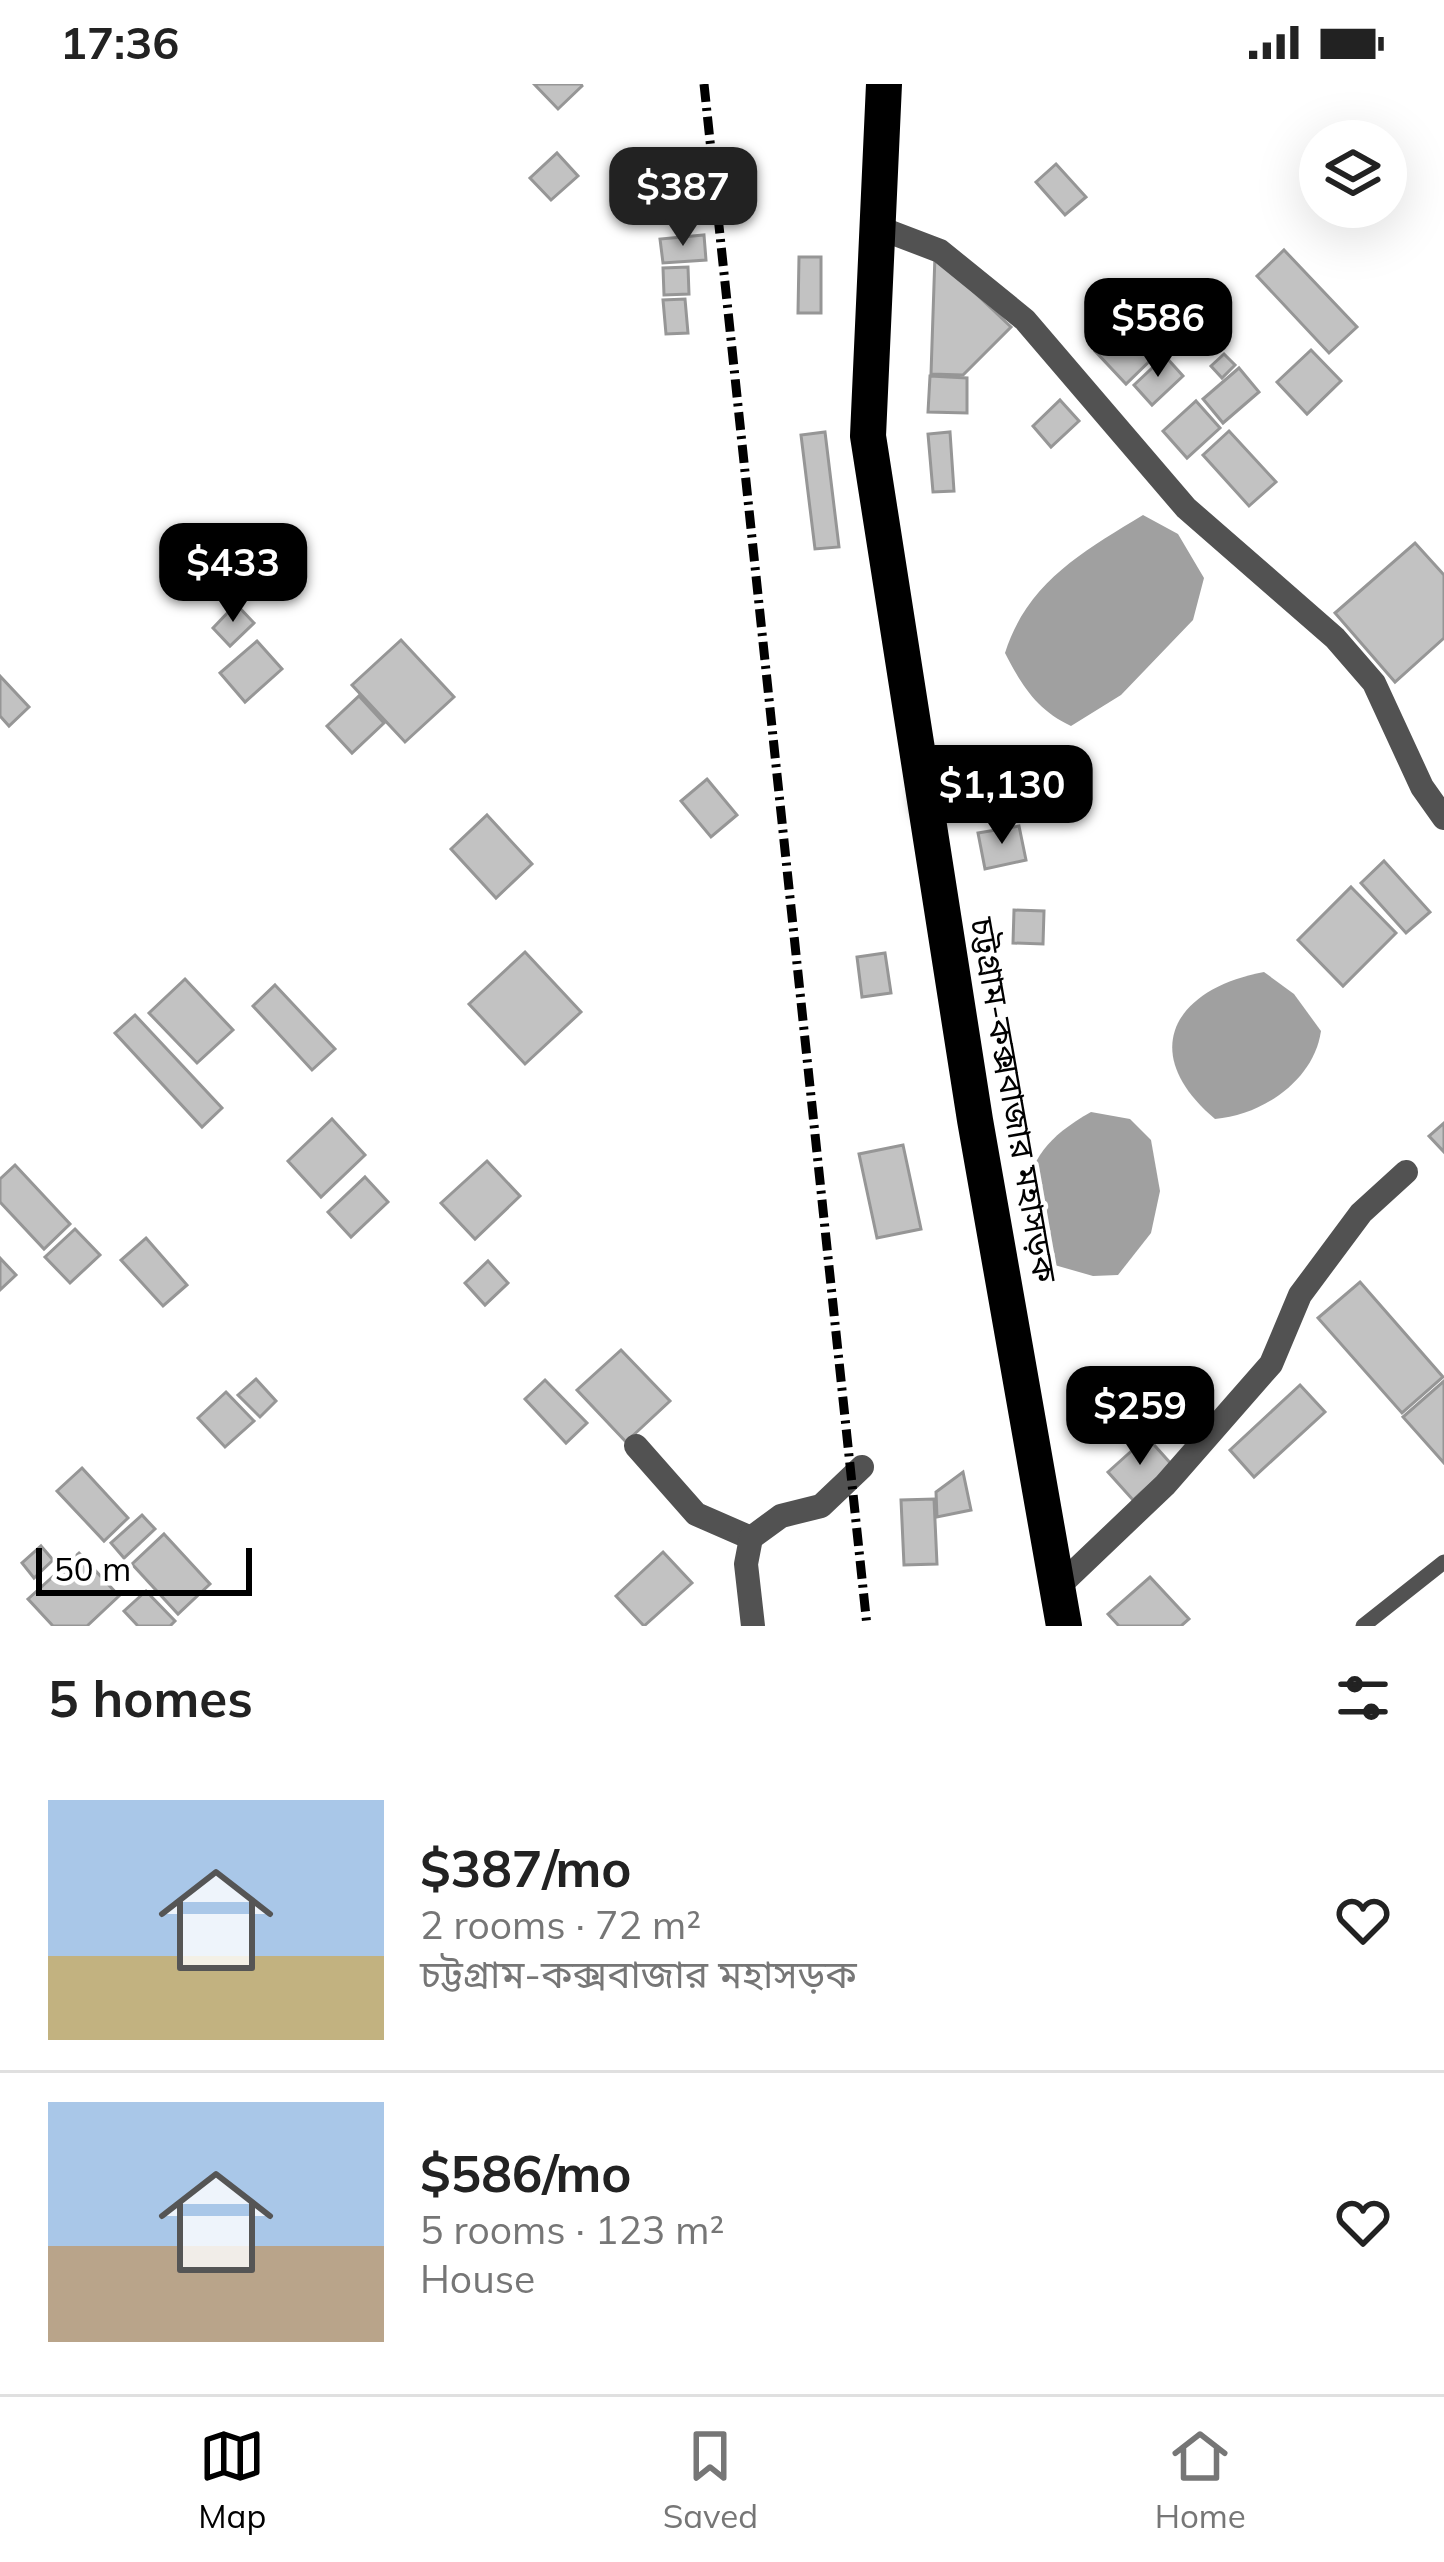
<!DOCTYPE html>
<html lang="en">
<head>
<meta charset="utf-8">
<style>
  body { margin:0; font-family:Mulish,"Noto Sans Bengali",sans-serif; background:#f6f6f6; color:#222; height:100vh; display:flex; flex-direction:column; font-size:45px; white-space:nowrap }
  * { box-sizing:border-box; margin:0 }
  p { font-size:39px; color:#767676 }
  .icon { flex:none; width:66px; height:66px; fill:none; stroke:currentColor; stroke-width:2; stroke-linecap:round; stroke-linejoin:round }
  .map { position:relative; height:1542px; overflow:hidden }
  .details { display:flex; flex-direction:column; background:#fff; flex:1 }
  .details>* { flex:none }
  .fabs { position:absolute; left:1299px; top:36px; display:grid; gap:24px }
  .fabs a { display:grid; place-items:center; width:108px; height:108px; border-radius:50%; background:#fff; box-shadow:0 12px 48px #0002; font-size:60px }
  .scale { position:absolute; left:36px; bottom:30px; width:216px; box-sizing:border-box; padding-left:12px; border:6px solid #000; border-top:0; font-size:33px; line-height:42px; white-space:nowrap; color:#000; -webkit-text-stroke:9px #fff; paint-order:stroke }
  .price { position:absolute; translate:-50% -102px; padding:0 27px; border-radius:24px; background:#000; color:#fff; font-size:39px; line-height:78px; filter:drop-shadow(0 3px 6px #0008) }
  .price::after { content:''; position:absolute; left:50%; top:72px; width:36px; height:27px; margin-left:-18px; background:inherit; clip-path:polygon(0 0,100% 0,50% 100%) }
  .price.current { background:#222; color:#fff }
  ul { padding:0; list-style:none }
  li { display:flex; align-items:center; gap:36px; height:300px; padding:0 48px }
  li+li { border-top:3px solid #e0e0e0 }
  li span { display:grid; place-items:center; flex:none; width:336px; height:240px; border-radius:0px; color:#555 }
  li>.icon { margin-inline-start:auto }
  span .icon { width:144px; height:144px; fill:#fffc; stroke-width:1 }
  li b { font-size:51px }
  h2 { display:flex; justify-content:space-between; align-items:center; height:144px; padding:0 48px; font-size:51px }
  .status { display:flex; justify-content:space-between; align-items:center; height:84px; padding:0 60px; background:#fff; direction:ltr }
  .status svg { height:33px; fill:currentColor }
  .tab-bar { display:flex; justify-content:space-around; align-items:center; height:168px; border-top:3px solid #e0e0e0; background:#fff; font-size:33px; color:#767676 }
  .tab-bar a { display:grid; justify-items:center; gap:6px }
  .tab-bar .current { color:#000 }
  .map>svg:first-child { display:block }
</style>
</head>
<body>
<div class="status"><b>17:36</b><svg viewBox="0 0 49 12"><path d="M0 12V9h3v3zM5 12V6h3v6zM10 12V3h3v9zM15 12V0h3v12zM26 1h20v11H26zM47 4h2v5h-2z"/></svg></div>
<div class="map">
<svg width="1444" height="1542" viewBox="0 0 1444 1542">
  <rect width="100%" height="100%" fill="#fff"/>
  <!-- water -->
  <g fill="#a0a0a0">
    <path d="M1143 431 1178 450 1204 494 1193 536 1121 611 1071 642C1037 626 1022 602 1005 569 1027 499 1082 468 1143 431Z"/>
    <path d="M1264 888 1294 910 1321 947C1314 996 1263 1031 1215 1035 1137 969 1173 905 1264 888Z"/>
    <path d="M1091 1028 1130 1035 1151 1056 1160 1107 1151 1149 1118 1191 1093 1192 1051 1180C1016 1111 1018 1069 1091 1028Z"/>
  </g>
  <!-- building -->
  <g fill="#c2c2c2" stroke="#969696" stroke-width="3">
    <path d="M534 0H581L582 2 558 25Z"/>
    <path d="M557 69 578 92 551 116 530 94Z"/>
    <path d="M1056 80 1086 113 1065 131 1036 98Z"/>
    <path d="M704 151 706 176 663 179 660 155Z"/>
    <path d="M1284 166 1357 243 1329 269 1257 192Z"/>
    <path d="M935 171 1011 243 963 291 931 290Z"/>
    <path d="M799 173H821V229H798Z"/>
    <path d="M688 183 689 210 664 211 663 184Z"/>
    <path d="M685 215 688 249 666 250 663 216Z"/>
    <path d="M1131 232 1162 265 1126 300 1095 267Z"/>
    <path d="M1311 266 1341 297 1307 330 1277 298Z"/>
    <path d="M1224 270 1235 281 1222 294 1211 282Z"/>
    <path d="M1165 272 1183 292 1152 321 1134 301Z"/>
    <path d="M1239 284 1259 308 1223 339 1203 315Z"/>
    <path d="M930 292 967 294V329L928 328Z"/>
    <path d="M1060 316 1079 337 1051 363 1033 342Z"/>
    <path d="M1196 317 1220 344 1187 374 1163 347Z"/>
    <path d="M1229 347 1276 398 1249 422 1203 371Z"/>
    <path d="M825 348 839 463 815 465 801 351Z"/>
    <path d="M950 348 954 407 933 408 928 350Z"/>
    <path d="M1415 459 1444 491V554L1395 598 1335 529Z"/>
    <path d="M236 520 254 539 230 562 213 544Z"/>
    <path d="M401 556 454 613 405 658 352 601Z"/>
    <path d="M257 557 282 585 245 618 220 589Z"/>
    <path d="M0 592 29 623 9 642 0 632Z"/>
    <path d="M359 612 384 639 352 669 327 642Z"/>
    <path d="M707 695 737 731 711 753 681 717Z"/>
    <path d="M487 731 532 780 496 814 451 765Z"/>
    <path d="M1019 742 1026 776 985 785 978 749Z"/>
    <path d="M1384 777 1430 828 1406 849 1361 799Z"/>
    <path d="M1351 803 1396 849 1343 902 1298 856Z"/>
    <path d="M1014 826 1044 827 1043 860 1013 859Z"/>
    <path d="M525 868 581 928 525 980 469 920Z"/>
    <path d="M885 869 891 909 862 913 857 873Z"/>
    <path d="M185 895 233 946 197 979 149 929Z"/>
    <path d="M275 901 335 965 312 986 253 922Z"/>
    <path d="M135 931 222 1024 202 1043 115 949Z"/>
    <path d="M332 1035 365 1071 321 1113 288 1077Z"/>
    <path d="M1444 1039V1068L1429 1052Z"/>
    <path d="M903 1061 921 1145 877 1154 859 1070Z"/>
    <path d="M487 1077 520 1112 475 1155 441 1119Z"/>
    <path d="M15 1081 70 1140 44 1165 0 1118V1095Z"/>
    <path d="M365 1093 388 1118 351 1153 328 1128Z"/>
    <path d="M75 1145 100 1171 70 1199 45 1173Z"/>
    <path d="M146 1154 187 1201 163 1222 121 1176Z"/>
    <path d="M0 1174 16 1191 0 1206Z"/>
    <path d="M488 1177 508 1199 485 1221 465 1199Z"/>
    <path d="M1360 1198 1443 1293 1402 1329 1318 1234Z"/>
    <path d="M621 1266 670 1317 626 1358 577 1306Z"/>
    <path d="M256 1295 276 1317 260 1333 238 1311Z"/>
    <path d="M545 1296 587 1339 566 1359 525 1315Z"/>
    <path d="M1444 1297V1379L1403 1333Z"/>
    <path d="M1300 1301 1325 1328 1254 1393 1230 1366Z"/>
    <path d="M226 1308 254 1337 225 1363 198 1334Z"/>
    <path d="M1147 1353 1172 1381 1133 1416 1108 1388Z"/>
    <path d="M82 1384 128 1434 104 1457 57 1407Z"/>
    <path d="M963 1388 971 1426 937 1433 936 1408Z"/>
    <path d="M934 1415 937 1480 904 1481 901 1416Z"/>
    <path d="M142 1431 155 1445 124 1474 111 1459Z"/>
    <path d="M164 1450 210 1500 178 1530 132 1480Z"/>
    <path d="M41 1462 53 1476 34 1494 22 1479Z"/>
    <path d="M663 1468 692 1499 644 1542 616 1512Z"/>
    <path d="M79 1469 119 1512 87 1542H53L28 1515Z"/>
    <path d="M1150 1493 1189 1535 1181 1542H1119L1108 1530Z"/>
    <path d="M146 1507 175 1537 170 1542H138L124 1527Z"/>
  </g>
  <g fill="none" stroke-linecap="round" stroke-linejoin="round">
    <!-- lane -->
    <path stroke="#525252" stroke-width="15" d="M1363 1542 1444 1478"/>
    <!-- street -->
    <g stroke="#525252" stroke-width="24">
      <path d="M877 143 940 167 1025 236 1186 424 1335 554 1374 599 1422 703 1444 734"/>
      <path d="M636 1362 696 1430 751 1454"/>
      <path d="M1058 1503 1165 1401 1271 1280 1300 1211 1361 1129 1406 1088"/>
      <path d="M753 1542 746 1480 751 1454 781 1432 821 1422 862 1383"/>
    </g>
    <!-- highway -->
    <path stroke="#000" stroke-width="36" d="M884 0 868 352 975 1036 1064 1542"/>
    <!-- rail -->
    <path stroke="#000" stroke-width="9" stroke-dasharray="18 6 3 6" stroke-linecap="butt" d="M704 0 867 1542"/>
  </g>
  <g text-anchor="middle" stroke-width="9" stroke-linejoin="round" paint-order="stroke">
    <!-- street labels -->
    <g font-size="33" fill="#000" stroke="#fff">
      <text transform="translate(1014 1016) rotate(80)" y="12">চট্টগ্রাম-কক্সবাজার মহাসড়ক</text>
    </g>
  </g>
</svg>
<div class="fabs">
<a><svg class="icon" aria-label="layers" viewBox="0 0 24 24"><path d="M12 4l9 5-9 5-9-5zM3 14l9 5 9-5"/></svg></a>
</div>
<div class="scale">50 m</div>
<b class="price current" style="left:683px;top:165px">$387</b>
<b class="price" style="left:1158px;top:296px">$586</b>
<b class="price" style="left:233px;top:541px">$433</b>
<b class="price" style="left:1002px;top:763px">$1,130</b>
<b class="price" style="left:1140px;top:1384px">$259</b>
</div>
<section class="details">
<h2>5 homes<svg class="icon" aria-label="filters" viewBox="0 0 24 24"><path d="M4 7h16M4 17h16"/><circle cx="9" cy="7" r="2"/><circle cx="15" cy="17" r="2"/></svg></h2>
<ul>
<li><span style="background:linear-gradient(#a9c7e8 65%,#c2b280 0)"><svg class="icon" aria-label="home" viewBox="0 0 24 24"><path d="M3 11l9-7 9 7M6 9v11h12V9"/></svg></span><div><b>$387/mo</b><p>2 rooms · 72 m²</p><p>চট্টগ্রাম-কক্সবাজার মহাসড়ক</p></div><svg class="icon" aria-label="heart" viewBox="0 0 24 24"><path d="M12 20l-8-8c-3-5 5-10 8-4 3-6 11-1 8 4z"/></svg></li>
<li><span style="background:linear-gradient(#a9c7e8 60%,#b9a48a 0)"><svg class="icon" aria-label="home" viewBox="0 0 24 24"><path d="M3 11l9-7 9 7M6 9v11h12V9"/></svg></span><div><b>$586/mo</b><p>5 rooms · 123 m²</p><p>House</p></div><svg class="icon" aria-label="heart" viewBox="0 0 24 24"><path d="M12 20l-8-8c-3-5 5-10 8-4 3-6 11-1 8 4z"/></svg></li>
</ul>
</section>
<nav class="tab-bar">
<a class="current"><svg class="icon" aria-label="map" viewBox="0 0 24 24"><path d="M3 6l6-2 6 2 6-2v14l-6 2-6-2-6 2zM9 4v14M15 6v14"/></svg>Map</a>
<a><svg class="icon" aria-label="saved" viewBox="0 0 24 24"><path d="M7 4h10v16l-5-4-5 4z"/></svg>Saved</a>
<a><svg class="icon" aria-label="home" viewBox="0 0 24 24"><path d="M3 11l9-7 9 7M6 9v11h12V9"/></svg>Home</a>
</nav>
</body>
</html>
